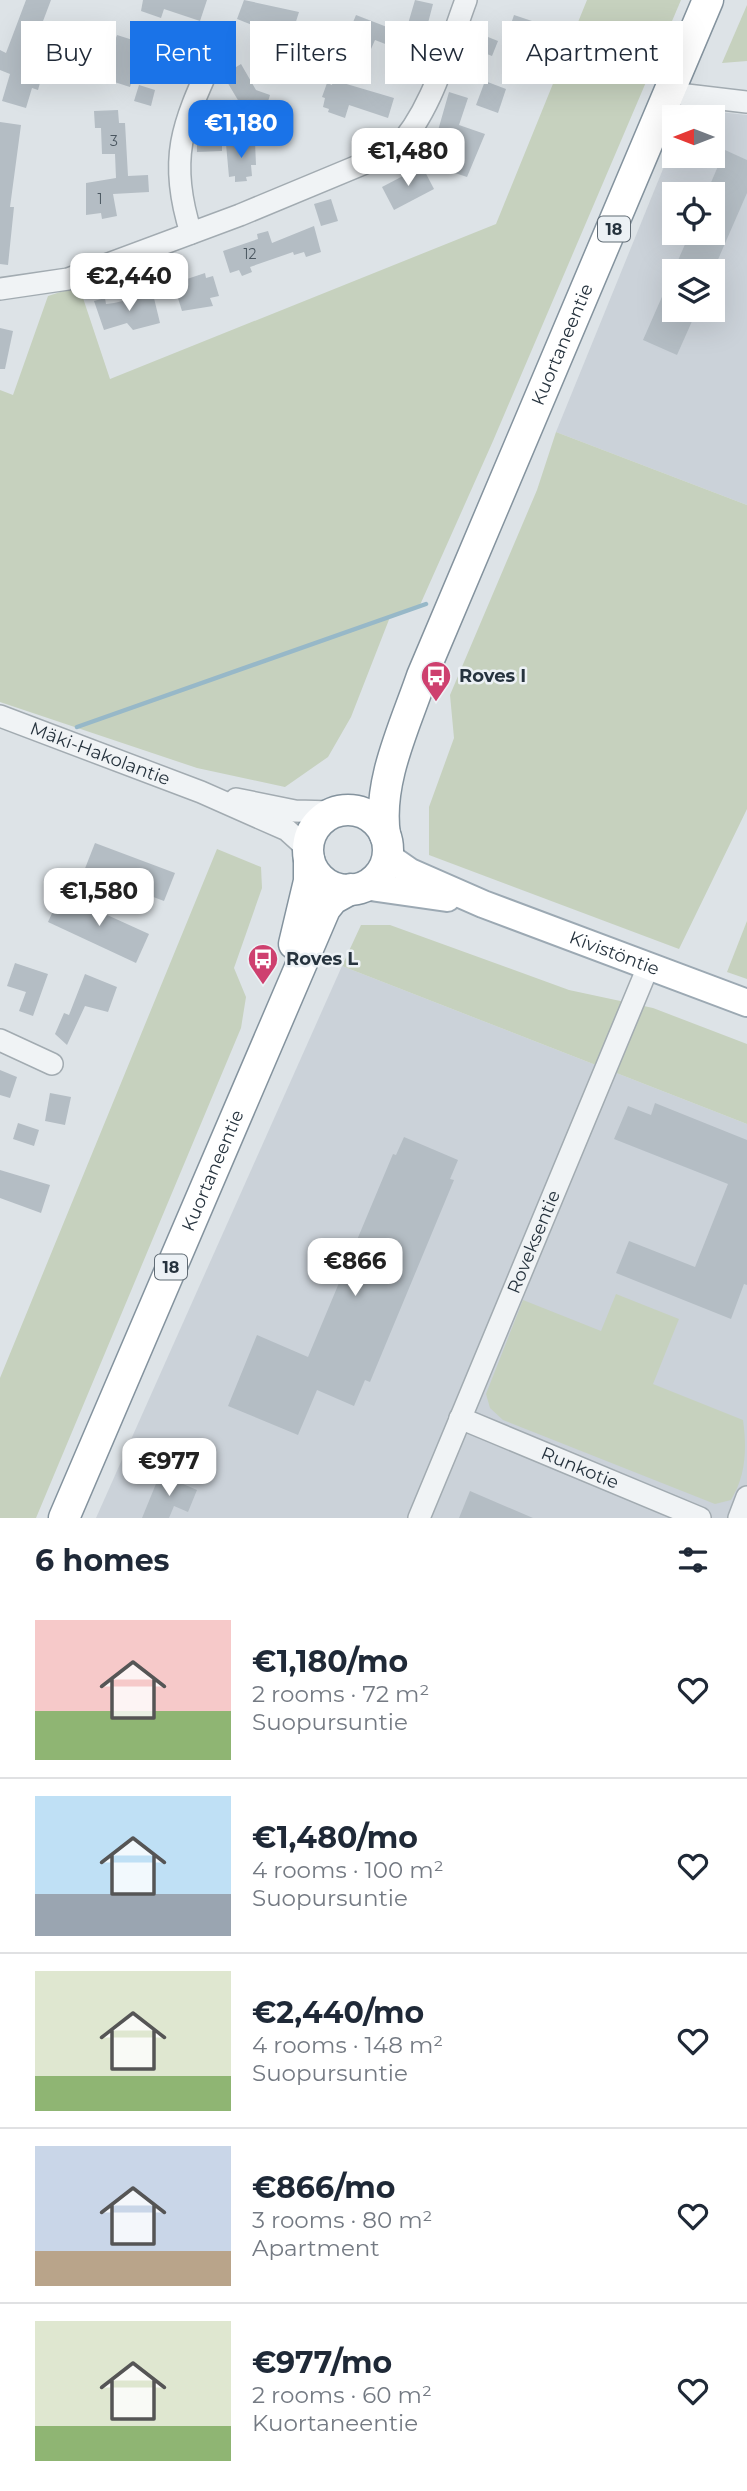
<!DOCTYPE html>
<html lang="en">
<head>
<meta charset="utf-8">
<style>
  body { margin:0; font-family:Montserrat,sans-serif; background:#f6f6f7; color:#1f2937; height:100vh; display:flex; flex-direction:column; font-size:26px; white-space:nowrap }
  * { box-sizing:border-box; margin:0 }
  p { font-size:23px; color:#747a83 }
  .icon { flex:none; width:38px; height:38px; fill:none; stroke:currentColor; stroke-width:2; stroke-linecap:round; stroke-linejoin:round }
  .map { position:relative; height:1518px; overflow:hidden }
  .details { display:flex; flex-direction:column; background:#fff; flex:1 }
  .details>* { flex:none }
  .banner { position:absolute; left:21px; top:21px; width:705px; height:63px; display:flex; gap:14px }
  .needle { width:46px; rotate:270deg }
  .fabs { position:absolute; left:662px; top:105px; display:grid; gap:14px }
  .fabs a { display:grid; place-items:center; width:63px; height:63px; border-radius:0px; background:#fff; box-shadow:0 7px 28px #0002; font-size:35px }
  .price { position:absolute; translate:-50% -60px; padding:0 16px; border-radius:14px; background:#fff; color:#222; font-size:23px; line-height:46px; filter:drop-shadow(0 2px 4px #0008) }
  .price::after { content:''; position:absolute; left:50%; top:42px; width:21px; height:16px; margin-left:-10px; background:inherit; clip-path:polygon(0 0,100% 0,50% 100%) }
  .price.selected { background:#1a73e8; color:#fff }
  ul { padding:0; list-style:none }
  li { display:flex; align-items:center; gap:21px; height:175px; padding:0 35px }
  li+li { border-top:2px solid #e0e1e3 }
  li span { display:grid; place-items:center; flex:none; width:196px; height:140px; border-radius:0px; color:#555 }
  li>.icon { margin-inline-start:auto }
  span .icon { width:84px; height:84px; fill:#fffc; stroke-width:1 }
  li b { font-size:30px }
  h2 { display:flex; justify-content:space-between; align-items:center; height:84px; padding:0 35px; font-size:30px }
  .pill { padding:0 24px; border-radius:0px; background:#fff; box-shadow:0 7px 28px #0002; font-size:24px; line-height:63px }
  .pill.selected { background:#1a73e8; color:#fff }
  .map>svg:first-child { display:block }
</style>
</head>
<body>
<div class="map">
<svg width="747" height="1518" viewBox="0 0 747 1518">
  <rect width="100%" height="100%" fill="#dde3e7"/>
  <!-- built -->
  <g fill="#cbd2d9" fill-rule="evenodd">
    <path d="M710 111 747 115V505L556 432 674 142V156H712V117H692ZM674 194H712V233H674ZM674 271H712V310H674Z"/>
    <path d="M342 966 747 1124V1518H96Z"/>
  </g>
  <!-- green -->
  <g fill="#c6d1be">
    <path d="M587 0H681L493 441 420 605 390 617 351 717 328 757 285 787 197 768 0 702V390L13 395 48 296 79 286 110 379 496 224Z"/>
    <path d="M747 5V61L722 63Z"/>
    <path d="M556 432 747 505V809L679 949 429 855V807L454 738 450 695 537 490Z"/>
    <path d="M217 849 261 867 262 888 234 968 246 997 241 1028 36 1518H0V1378Z"/>
    <path d="M747 921V979L727 972Z"/>
    <path d="M361 925H390L569 990 653 1008 747 1044V1124L342 966Z"/>
    <path d="M616 1294 679 1319 653 1384 743 1420C747 1448 746 1476 731 1500L715 1504 503 1420 490 1408 486 1394 523 1300 601 1331Z"/>
  </g>
  <g fill="none" stroke-linecap="round" stroke-linejoin="round">
    <!-- stream -->
    <path stroke="#97b8c8" stroke-width="4.5" d="M77 727 426 604"/>
  </g>
  <!-- building -->
  <g fill="#b4bdc4">
    <path d="M26 0H51L37 37 44 40 32 69 43 72 38 90 32 88 26 108 2 101 10 74 0 70V50L6 53Z"/>
    <path d="M143 0H207L200 21 164 9 161 18 141 11Z"/>
    <path d="M244 0 299 12 287 50 268 45 271 38 266 36 267 31 237 19Z"/>
    <path d="M415 0 433 4 428 23 423 22 411 54 375 40 364 65 340 54 356 15 405 34Z"/>
    <path d="M514 15 538 23 526 56 503 47Z"/>
    <path d="M478 33 498 41 492 56 472 48Z"/>
    <path d="M117 35 158 48 152 67 138 62 130 87 102 78Z"/>
    <path d="M241 64 256 90 270 95 261 124 253 122 254 128 240 122 245 112 223 75Z"/>
    <path d="M333 80 394 98 388 118 349 105 345 118 328 112 329 109 323 107 325 98 322 97 327 83 332 85Z"/>
    <path d="M485 81 506 89 498 113 476 105Z"/>
    <path d="M139 85 155 90 151 106 134 101Z"/>
    <path d="M449 92 468 98 459 125 485 134 467 177 452 172 454 167 438 161 446 137 437 134Z"/>
    <path d="M118 110 119 123H125L128 176 148 175 149 192 113 194 117 216 102 219 101 213 86 215V183L116 178 115 154H102L101 128H95L94 111Z"/>
    <path d="M0 122 21 125 10 207H14L8 265 0 264Z"/>
    <path d="M197 135H222V151L197 152Z"/>
    <path d="M255 142 256 165H251L252 176 246 177 247 181 235 182V176L229 177 226 144Z"/>
    <path d="M725 150 747 160V193L713 271H674V310H697L677 355 643 340 690 233H712V194H706Z"/>
    <path d="M422 166 434 189 394 210 382 187Z"/>
    <path d="M331 199 338 221 321 226 314 204Z"/>
    <path d="M314 226 321 252 306 257 304 252 294 255 293 252 250 267 252 272 242 276 239 270 230 273 223 251 258 239 257 234 268 231 272 243Z"/>
    <path d="M185 272 187 279 205 273 206 278 213 276 219 296 210 298 213 306 182 311 171 276Z"/>
    <path d="M153 294 160 323 133 330 127 323 104 330 94 301 105 298 106 304 114 303Z"/>
    <path d="M0 328 13 331 5 369H0Z"/>
    <path d="M95 843 175 873 164 901 84 871Z"/>
    <path d="M61 894 149 934 136 963 48 922Z"/>
    <path d="M15 963 48 974 33 1016 19 1011 26 992 7 986Z"/>
    <path d="M85 974 117 987 108 1012 85 1006 67 1045 55 1034 64 1013 69 1015Z"/>
    <path d="M0 1070 17 1077 10 1098 0 1095Z"/>
    <path d="M50 1093 71 1097 65 1125 45 1121Z"/>
    <path d="M655 1103 747 1140V1285L744 1284 731 1319 616 1273 629 1241 695 1267 728 1184 614 1139 628 1106 651 1115Z"/>
    <path d="M18 1123 39 1130 34 1146 13 1139Z"/>
    <path d="M404 1137 458 1160 450 1179 454 1180 370 1382 365 1380 354 1406 317 1390 298 1435 228 1406 257 1335 308 1357 393 1154 396 1155Z"/>
    <path d="M0 1170 50 1185 41 1213 0 1198Z"/>
    <path d="M160 1474 197 1490 188 1512 174 1506 169 1518H142Z"/>
    <path d="M470 1491 533 1518H459Z"/>
  </g>
  <g fill="none" stroke-linecap="round" stroke-linejoin="round">
    <!-- minor casing -->
    <g stroke="#a2abb1" stroke-width="24">
      <g id="minor">
        <path d="M670 93 747 102"/>
        <path d="M191 233C166 154 185 120 217 49"/>
        <path d="M0 289 68 279 240 215 394 151C432 112 447 51 466 0"/>
        <path id="s1" d="M0 716 201 792 287 830 308 849"/>
        <path d="M236 799 295 811 334 812"/>
        <path d="M0 1040 52 1064"/>
        <path id="s2" d="M460 1418 700 1518"/>
        <path id="s3" d="M419 1518 648 967"/>
        <path d="M739 1518 747 1497"/>
      </g>
    </g>
    <!-- major casing -->
    <g stroke="#9ca9b3" stroke-width="30">
      <g id="major">
        <path id="s4" d="M387 856 410 872 483 904 747 1003"/>
        <path d="M363 886 447 898"/>
      </g>
    </g>
    <!-- highway casing -->
    <g stroke="#84939e" stroke-width="33">
      <g id="highway">
        <circle cx="348" cy="850" r="40"/>
        <path id="s5" d="M385 835C377 782 405 726 422 676L708 0"/>
        <path d="M294 944 309 881V859"/>
        <path id="s6" d="M64 1518 325 909 333 899 351 889"/>
      </g>
    </g>
    <!-- minor -->
    <use href="#minor" stroke="#f0f3f5" stroke-width="21"/>
    <!-- major -->
    <use href="#major" stroke="#fff" stroke-width="26"/>
    <!-- highway -->
    <use href="#highway" stroke="#fff" stroke-width="30"/>
  </g>
  <!-- icons -->
  <defs>
    <g id="bus-pin" transform="scale(1.575)"><path d="M0 17L-7.5 6A9.5 9.5 0 1 1 7.5 6Z" fill="#ce406f" stroke="#ecf1f5"/><path d="M-5-6H5V4H4V6H2V4H-2V6H-4V4H-5ZM-3.5-4V0h7V-4ZM-3.5 1.2v1.5H-2V1.2ZM2 1.2v1.5H3.5V1.2Z" fill="#fff"/></g>
  </defs>
  <g fill-rule="evenodd">
    <use href="#bus-pin" x="436" y="676"/>
    <use href="#bus-pin" x="263" y="959"/>
  </g>
  <g text-anchor="middle" stroke-width="5" stroke-linejoin="round" paint-order="stroke">
    <!-- number labels -->
    <g font-size="14" fill="#4a5660">
      <text x="114" y="146">3</text>
      <text x="100" y="204">1</text>
      <text x="250" y="259">12</text>
    </g>
    <!-- shield labels -->
    <g fill="#ecf1f5" stroke="#616c75" stroke-width="2">
      <rect x="598" y="216.5" width="32" height="25" rx="5"/>
      <rect x="155" y="1254.5" width="32" height="25" rx="5"/>
    </g>
    <g font-size="16" font-weight="bold" fill="#26333e">
      <text x="614" y="235">18</text>
      <text x="171" y="1273">18</text>
    </g>
    <!-- street labels -->
    <g font-size="18" fill="#26333e" stroke="#ecf1f5">
      <text dy="6" stroke="none"><textPath href="#s5" startOffset="525">Kuortaneentie</textPath></text>
      <text dy="6" stroke="none"><textPath href="#s1" startOffset="107">Mäki-Hakolantie</textPath></text>
      <text dy="6" stroke="none"><textPath href="#s4" startOffset="248">Kivistöntie</textPath></text>
      <text dy="6" stroke="none"><textPath href="#s6" startOffset="378">Kuortaneentie</textPath></text>
      <text dy="6" stroke="none"><textPath href="#s3" startOffset="299">Roveksentie</textPath></text>
      <text dy="6" stroke="none"><textPath href="#s2" startOffset="130">Runkotie</textPath></text>
    </g>
    <!-- poi labels -->
    <g font-size="18" font-weight="bold" fill="#26333e" stroke="#ecf1f5" text-anchor="start">
      <text x="459" y="682">Roves I</text>
      <text x="286" y="965">Roves L</text>
    </g>
  </g>
</svg>
<div class="fabs">
<a><svg class="needle" viewBox="-14 -14 28 28"><path d="M0-13l5 13h-10z" fill="#e53935"/><path d="M0 13l5-13h-10z" fill="#747a83"/></svg></a>
<a><svg class="icon" aria-label="locate" viewBox="0 0 24 24"><circle cx="12" cy="12" r="6"/><path d="M12 2v4M12 18v4M2 12h4M18 12h4"/></svg></a>
<a><svg class="icon" aria-label="layers" viewBox="0 0 24 24"><path d="M12 4l9 5-9 5-9-5zM3 14l9 5 9-5"/></svg></a>
</div>
<b class="price selected" style="left:241px;top:160px">€1,180</b>
<b class="price" style="left:408px;top:188px">€1,480</b>
<b class="price" style="left:129px;top:313px">€2,440</b>
<b class="price" style="left:99px;top:928px">€1,580</b>
<b class="price" style="left:355px;top:1298px">€866</b>
<b class="price" style="left:169px;top:1498px">€977</b>
<div class="banner">
<a class="pill">Buy</a>
<a class="pill selected">Rent</a>
<a class="pill">Filters</a>
<a class="pill">New</a>
<a class="pill">Apartment</a>
</div>
</div>
<section class="details">
<h2>6 homes<svg class="icon" aria-label="filters" viewBox="0 0 24 24"><path d="M4 7h16M4 17h16"/><circle cx="9" cy="7" r="2"/><circle cx="15" cy="17" r="2"/></svg></h2>
<ul>
<li><span style="background:linear-gradient(#f6c9c9 65%,#8fb573 0)"><svg class="icon" aria-label="home" viewBox="0 0 24 24"><path d="M3 11l9-7 9 7M6 9v11h12V9"/></svg></span><div><b>€1,180/mo</b><p>2 rooms · 72 m²</p><p>Suopursuntie</p></div><svg class="icon" aria-label="heart" viewBox="0 0 24 24"><path d="M12 20l-8-8c-3-5 5-10 8-4 3-6 11-1 8 4z"/></svg></li>
<li><span style="background:linear-gradient(#bfe0f5 70%,#9aa5b1 0)"><svg class="icon" aria-label="home" viewBox="0 0 24 24"><path d="M3 11l9-7 9 7M6 9v11h12V9"/></svg></span><div><b>€1,480/mo</b><p>4 rooms · 100 m²</p><p>Suopursuntie</p></div><svg class="icon" aria-label="heart" viewBox="0 0 24 24"><path d="M12 20l-8-8c-3-5 5-10 8-4 3-6 11-1 8 4z"/></svg></li>
<li><span style="background:linear-gradient(#dfe7d0 75%,#8fb573 0)"><svg class="icon" aria-label="home" viewBox="0 0 24 24"><path d="M3 11l9-7 9 7M6 9v11h12V9"/></svg></span><div><b>€2,440/mo</b><p>4 rooms · 148 m²</p><p>Suopursuntie</p></div><svg class="icon" aria-label="heart" viewBox="0 0 24 24"><path d="M12 20l-8-8c-3-5 5-10 8-4 3-6 11-1 8 4z"/></svg></li>
<li><span style="background:linear-gradient(#c9d6e8 75%,#b9a48a 0)"><svg class="icon" aria-label="home" viewBox="0 0 24 24"><path d="M3 11l9-7 9 7M6 9v11h12V9"/></svg></span><div><b>€866/mo</b><p>3 rooms · 80 m²</p><p>Apartment</p></div><svg class="icon" aria-label="heart" viewBox="0 0 24 24"><path d="M12 20l-8-8c-3-5 5-10 8-4 3-6 11-1 8 4z"/></svg></li>
<li><span style="background:linear-gradient(#dfe7d0 75%,#8fb573 0)"><svg class="icon" aria-label="home" viewBox="0 0 24 24"><path d="M3 11l9-7 9 7M6 9v11h12V9"/></svg></span><div><b>€977/mo</b><p>2 rooms · 60 m²</p><p>Kuortaneentie</p></div><svg class="icon" aria-label="heart" viewBox="0 0 24 24"><path d="M12 20l-8-8c-3-5 5-10 8-4 3-6 11-1 8 4z"/></svg></li>
</ul>
</section>
</body>
</html>
